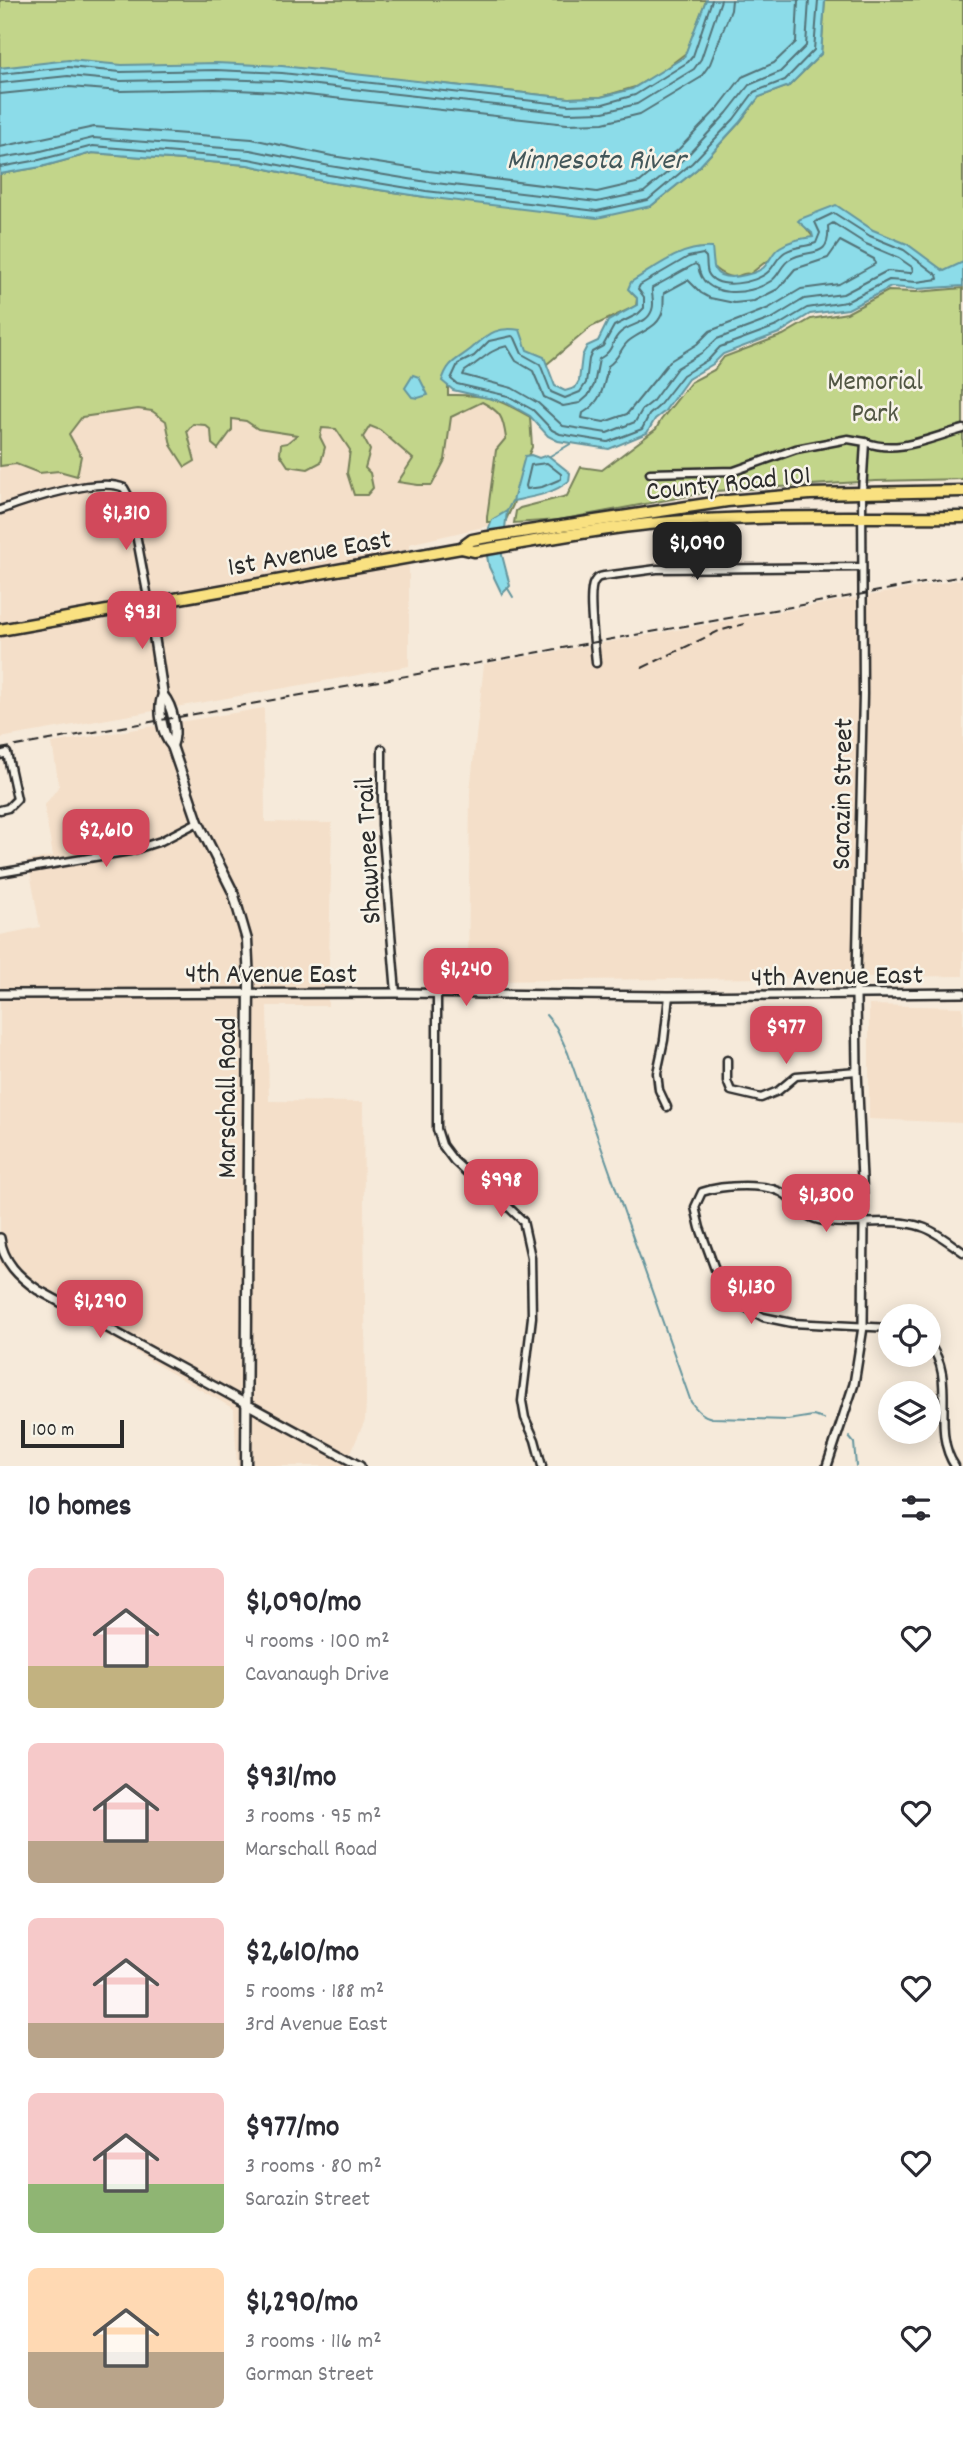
<!DOCTYPE html>
<html lang="en">
<head>
<meta charset="utf-8">
<style>
  body { margin:0; font-family:Dekko,sans-serif; background:#f2f2f3; color:#2b2b33; height:100vh; display:flex; flex-direction:column; font-size:26px; white-space:nowrap }
  * { box-sizing:border-box; margin:0 }
  p { font-size:23px; color:#7c7c81 }
  .icon { flex:none; width:38px; height:38px; fill:none; stroke:currentColor; stroke-width:2; stroke-linecap:round; stroke-linejoin:round }
  .map { position:relative; height:1466px; overflow:hidden }
  .details { display:flex; flex-direction:column; background:#fff; flex:1 }
  .details>* { flex:none }
  .controls { position:absolute; left:878px; top:1304px; display:grid; gap:14px }
  .controls a { display:grid; place-items:center; width:63px; height:63px; border-radius:50%; background:#fff; box-shadow:0 4px 18px #0003; font-size:35px }
  .scale { position:absolute; left:21px; bottom:18px; width:103px; box-sizing:border-box; padding-left:7px; border:4px solid #2b2b2b; border-top:0; font-size:19px; line-height:24px; white-space:nowrap; color:#2b2b2b; -webkit-text-stroke:5px #f7f3e8; paint-order:stroke }
  .price { position:absolute; translate:-50% -60px; padding:0 16px; border-radius:14px; background:#d1495b; color:#fff; font-size:23px; line-height:46px; filter:drop-shadow(0 2px 4px #0008) }
  .price::after { content:''; position:absolute; left:50%; top:42px; width:21px; height:16px; margin-left:-10px; background:inherit; clip-path:polygon(0 0,100% 0,50% 100%) }
  .price.selected { background:#222; color:#fff }
  ul { padding:0; list-style:none }
  li { display:flex; align-items:center; gap:21px; height:175px; padding:0 28px }
  li span { display:grid; place-items:center; flex:none; width:196px; height:140px; border-radius:10px; color:#555 }
  li>.icon { margin-inline-start:auto }
  span .icon { width:84px; height:84px; fill:#fffc; stroke-width:1 }
  li b { font-size:30px }
  h2 { display:flex; justify-content:space-between; align-items:center; height:84px; padding:0 28px; font-size:30px }
  .map>svg:first-child { display:block }
</style>
</head>
<body>
<div class="map">
<svg width="963" height="1466" viewBox="0 0 963 1466">
  <rect width="100%" height="100%" fill="#f6eada"/>
  <filter id="ink" filterUnits="userSpaceOnUse"><feTurbulence type="fractalNoise" baseFrequency=".0143" numOctaves="2"/><feDisplacementMap in="SourceGraphic" scale="14" xChannelSelector="R" yChannelSelector="G"/><feConvolveMatrix kernelMatrix="1 2 1 2 8 2 1 2 1" color-interpolation-filters="sRGB"/></filter>
  <g filter="url(#ink)">
    <!-- built -->
    <g fill="#f4dfc9">
      <path d="M464 395 524 413 522 470 505 522 409 544V666L0 738V466L51 457 97 397 300 430Z"/>
      <path d="M963 579V976L468 981 470 791 484 664Z"/>
      <path d="M264 708 265 822 332 823 328 1006H267L269 1101 363 1102 366 1403 365 1420 345 1466H237L234 1409 25 1289 0 1265V935L40 927 28 861 53 856 44 806 59 786 52 743Z"/>
      <path d="M869 1005 963 1007V1123L869 1119Z"/>
    </g>
    <!-- green -->
    <g fill="#c2d58a" stroke="#76805a" stroke-width="2">
      <path d="M0 0H706L686 53 661 72 635 87 601 97 569 98 435 83 133 65 0 68Z"/>
      <path d="M825 0H963V270L945 272 886 236 816 213 804 225 813 237 764 263 750 274C742 272 742 276 735 277 728 278 719 272 714 268L632 293 637 298 636 306 591 327 547 364 448 368V395C486 394 497 398 530 417L532 447 522 470 513 505 505 522H487V517L496 450 506 438C503 417 501 412 482 402L451 417 445 460 432 485H418L398 482 413 459 380 430 370 426 363 437 370 450 365 468 370 473 373 488 367 495H354L347 473 350 450 336 429 322 428 320 437 325 447 321 462 308 469 288 466 280 454 281 444 287 443 297 435 258 429 246 421 232 419V430L218 449 212 444 211 430 205 425 193 424 187 431 195 461 185 467 171 445 166 421 152 411 138 409 82 417 69 434 81 456 77 476 59 471 39 473 16 464 0 466V174L41 167 92 153 248 165 327 182 425 197 651 206 697 169 739 123 759 97 789 86 821 54Z"/>
      <path d="M963 288V479L876 481 715 491 559 520 514 523 516 511 520 508 567 496 581 467 602 470 656 429 661 420 691 382 714 370 724 357 783 335 811 319 847 313 888 291 916 292Z"/>
    </g>
    <!-- water -->
    <g fill="#8cdce9" stroke="#65959d" stroke-width="2">
      <path d="M706 0H825L821 54 789 86 759 97 739 123 697 169 651 206 597 218 425 197 327 182 248 165 92 153 41 167 0 174V68L69 60 122 65 216 63 282 66 569 98 601 97 632 89 684 57Z"/>
      <path d="M836 205 873 230 907 244 944 271 963 262V286L917 289 891 287 848 309 810 314 779 333 723 354 713 364 688 379 664 412 655 419 647 433 609 449 558 441 548 436 530 416 505 402 453 390 442 381C448 361 456 361 471 349 488 335 495 326 520 330L527 350 544 357 555 386 565 391 575 388 579 381 582 356 587 346 598 341 608 321 637 305V298L628 289 631 282C655 268 682 245 712 248 713 254 713 266 715 270 722 283 753 275 763 268 770 262 772 252 780 247 791 240 801 239 813 237L812 233 798 221 800 219Z"/>
      <path d="M413 375 419 377 428 395 418 398 412 397 405 388Z"/>
      <path d="M531 455 539 458 547 455 550 457 570 473 569 481C553 494 532 497 513 501L525 456Z"/>
      <path d="M507 511 502 555 510 586 502 594 489 567 487 556 489 528 492 520Z"/>
    </g>
    <g fill="none" stroke-linecap="round" stroke-linejoin="round">
      <!-- shore -->
      <g stroke="#527277" stroke-width="2">
        <path d="M0 74 68 67 121 72 216 70 282 73 569 105 603 104 635 95 688 62 693 56 712 0"/>
        <path d="M0 83 68 76 121 81 216 79 281 81 568 113 603 112 637 104 694 69 701 59 721 0"/>
        <path d="M0 94 69 87 121 91 215 89 280 92 567 124 603 123 640 114 700 78 710 64 731 10 732 0"/>
        <path d="M0 147 94 127 252 139 332 156 429 171 597 192 640 182 679 149 719 107 742 77 774 63 796 42 798 0"/>
        <path d="M0 158 37 152 93 138 250 150 330 166 427 182 597 202 644 192 686 157 727 113 749 85 780 72 806 46 809 0"/>
        <path d="M0 167 39 160 93 146 249 159 329 175 426 191 597 211 648 200 692 163 734 119 754 92 785 80 814 50 818 0"/>
        <path d="M834 213 870 236 904 250 937 275 938 279 917 282 889 280 846 302 807 308 777 326 720 347 709 359 683 375 658 407 649 415 642 429 608 442 560 434 552 430 533 410 508 396 457 384 451 379 458 364 474 356 489 341 512 336 515 338 522 354 540 364 551 392 565 398 580 392 586 383 589 359 592 352 603 346 614 326 638 314 644 308V297L638 289 640 285 688 257 703 254 706 257C707 262 706 268 708 273 717 291 756 283 768 272 775 266 777 257 785 252 795 246 806 247 816 243L820 233 815 222Z"/>
        <path d="M833 223 866 244 899 258 912 267 913 271 910 273 887 271 843 294 804 299 773 318 717 339 703 352 677 368 652 402 642 410 635 422 607 433 563 426 538 403 512 388 463 375 465 371C480 362 490 349 507 346L516 361 533 371 544 397 563 406 580 403 588 396 594 385 599 359C615 350 610 342 620 333 630 323 647 325 652 310 655 303 651 294 652 288L695 264 698 266C703 300 749 296 771 281 779 276 781 265 789 260 808 247 831 262 828 226Z"/>
        <path d="M840 241 874 259 875 264 839 284 801 289 769 308 710 331 697 344 670 361 627 414 604 422 582 418 583 413C602 402 604 386 608 366 620 358 621 346 630 340 643 330 659 328 663 310 664 304 663 298 664 293L688 280 701 293 710 298 734 303 754 301 778 289 795 269 828 258Z"/>
        <path d="M547 463 561 474V479L542 487 527 489 526 486 531 465Z"/>
      </g>
      <!-- stream -->
      <g stroke="#65959d" stroke-width="2">
        <path d="M550 456 572 443"/>
        <path d="M507 511 512 501"/>
        <path d="M507 587 513 597"/>
        <path d="M546 1015 556 1027 568 1053 691 1402C697 1410 702 1416 712 1418L788 1420 813 1416 824 1419"/>
        <path d="M849 1437 854 1443 856 1466"/>
      </g>
      <!-- minor casing -->
      <g stroke="#2b2b2b" stroke-width="11">
        <g id="minor">
          <path d="M865 442C898 455 931 437 963 429"/>
          <path d="M650 473 734 471 796 449 848 439 865 442 862 492 863 694 856 995"/>
          <path d="M0 510C26 500 100 476 124 488L129 497 149 603"/>
          <path d="M596 663C595 647 587 593 594 582 597 577 599 577 604 576L657 569 862 567"/>
          <path d="M382 749V825L396 993"/>
          <path d="M0 755 7 753 17 799 8 808 0 810"/>
          <path d="M0 873 130 851 161 841 198 822"/>
          <path d="M437 993V1129L442 1145 454 1161 475 1180 500 1199 523 1221 531 1257 532 1317 522 1401 525 1418 535 1440 542 1466"/>
          <path d="M727 1060V1081L731 1091 761 1098 778 1091 796 1076 857 1071"/>
          <path d="M667 1107 659 1090 657 1073 664 1040 669 996"/>
          <path d="M891 1328 792 1323 763 1317 734 1301 716 1272 700 1228 695 1207 702 1192C722 1185 768 1182 786 1195 800 1205 800 1215 819 1220 852 1228 889 1216 922 1227 936 1231 951 1244 963 1252"/>
          <path d="M929 1344C958 1378 930 1430 955 1466"/>
        </g>
      </g>
      <!-- tertiary casing -->
      <g stroke="#2b2b2b" stroke-width="12">
        <g id="tertiary">
          <path d="M0 994 396 993 669 996 963 993"/>
          <path d="M0 1238C3 1262 19 1277 38 1290L360 1466"/>
          <path d="M827 1466 854 1384 863 1327 864 1222 857 1071 856 995"/>
        </g>
      </g>
      <!-- secondary casing -->
      <g stroke="#2b2b2b" stroke-width="13">
        <g id="secondary">
          <path d="M149 603 163 695C157 708 162 735 172 746L198 822 233 892 247 940 249 982 246 1466"/>
          <path d="M163 695C173 707 178 731 172 746"/>
        </g>
      </g>
      <!-- primary casing -->
      <g stroke="#2b2b2b" stroke-width="15">
        <g id="primary">
          <path d="M461 548 474 551C532 542 589 530 648 524 752 514 858 518 963 517"/>
          <path d="M0 630 461 548 472 540 482 538 727 501 810 494 963 491"/>
        </g>
      </g>
      <!-- minor -->
      <use href="#minor" stroke="#f7f3e8" stroke-width="6"/>
      <!-- tertiary -->
      <use href="#tertiary" stroke="#f7f3e8" stroke-width="7"/>
      <!-- secondary -->
      <use href="#secondary" stroke="#f7f3e8" stroke-width="8"/>
      <!-- primary -->
      <use href="#primary" stroke="#f9e181" stroke-width="10"/>
      <!-- rail -->
      <g stroke="#2b2b2b" stroke-width="2" stroke-dasharray="10 5" stroke-linecap="butt">
        <path d="M642 668 719 631 744 624"/>
        <path d="M0 749 963 576"/>
      </g>
    </g>
  </g>
  <g text-anchor="middle" stroke-width="5" stroke-linejoin="round" paint-order="stroke">
    <!-- park labels -->
    <g font-size="28" fill="#515643" stroke="#f7f3e8">
      <text x="875" y="389">Memorial<tspan x="875" dy="32">Park</tspan></text>
    </g>
    <!-- street labels -->
    <g font-size="28" fill="#2b2b2b" stroke="#f7f3e8">
      <text transform="translate(728 481) rotate(-6)" y="10">County Road 101</text>
      <text transform="translate(309 551) rotate(-10)" y="10">1st Avenue East</text>
      <text transform="translate(840 794) rotate(-89)" y="10">Sarazin Street</text>
      <text transform="translate(366 851) rotate(-93)" y="10">Shawnee Trail</text>
      <text x="271" y="982">4th Avenue East</text>
      <text transform="translate(837 974) rotate(-1)" y="10">4th Avenue East</text>
      <text transform="translate(225 1098) rotate(-90)" y="10">Marschall Road</text>
    </g>
    <!-- water labels -->
    <g font-size="30" font-style="italic" fill="#43575a" stroke="#f7f3e8">
      <text x="596" y="168">Minnesota River</text>
    </g>
  </g>
</svg>
<div class="controls">
<a><svg class="icon" aria-label="locate" viewBox="0 0 24 24"><circle cx="12" cy="12" r="6"/><path d="M12 2v4M12 18v4M2 12h4M18 12h4"/></svg></a>
<a><svg class="icon" aria-label="layers" viewBox="0 0 24 24"><path d="M12 4l9 5-9 5-9-5zM3 14l9 5 9-5"/></svg></a>
</div>
<div class="scale">100 m</div>
<b class="price" style="left:126px;top:552px">$1,310</b>
<b class="price selected" style="left:697px;top:582px">$1,090</b>
<b class="price" style="left:142px;top:651px">$931</b>
<b class="price" style="left:106px;top:869px">$2,610</b>
<b class="price" style="left:466px;top:1008px">$1,240</b>
<b class="price" style="left:786px;top:1066px">$977</b>
<b class="price" style="left:501px;top:1219px">$998</b>
<b class="price" style="left:826px;top:1234px">$1,300</b>
<b class="price" style="left:751px;top:1326px">$1,130</b>
<b class="price" style="left:100px;top:1340px">$1,290</b>
</div>
<section class="details">
<h2>10 homes<svg class="icon" aria-label="filters" viewBox="0 0 24 24"><path d="M4 7h16M4 17h16"/><circle cx="9" cy="7" r="2"/><circle cx="15" cy="17" r="2"/></svg></h2>
<ul>
<li><span style="background:linear-gradient(#f6c9c9 70%,#c2b280 0)"><svg class="icon" aria-label="home" viewBox="0 0 24 24"><path d="M3 11l9-7 9 7M6 9v11h12V9"/></svg></span><div><b>$1,090/mo</b><p>4 rooms · 100 m²</p><p>Cavanaugh Drive</p></div><svg class="icon" aria-label="heart" viewBox="0 0 24 24"><path d="M12 20l-8-8c-3-5 5-10 8-4 3-6 11-1 8 4z"/></svg></li>
<li><span style="background:linear-gradient(#f6c9c9 70%,#b9a48a 0)"><svg class="icon" aria-label="home" viewBox="0 0 24 24"><path d="M3 11l9-7 9 7M6 9v11h12V9"/></svg></span><div><b>$931/mo</b><p>3 rooms · 95 m²</p><p>Marschall Road</p></div><svg class="icon" aria-label="heart" viewBox="0 0 24 24"><path d="M12 20l-8-8c-3-5 5-10 8-4 3-6 11-1 8 4z"/></svg></li>
<li><span style="background:linear-gradient(#f6c9c9 75%,#b9a48a 0)"><svg class="icon" aria-label="home" viewBox="0 0 24 24"><path d="M3 11l9-7 9 7M6 9v11h12V9"/></svg></span><div><b>$2,610/mo</b><p>5 rooms · 188 m²</p><p>3rd Avenue East</p></div><svg class="icon" aria-label="heart" viewBox="0 0 24 24"><path d="M12 20l-8-8c-3-5 5-10 8-4 3-6 11-1 8 4z"/></svg></li>
<li><span style="background:linear-gradient(#f6c9c9 65%,#8fb573 0)"><svg class="icon" aria-label="home" viewBox="0 0 24 24"><path d="M3 11l9-7 9 7M6 9v11h12V9"/></svg></span><div><b>$977/mo</b><p>3 rooms · 80 m²</p><p>Sarazin Street</p></div><svg class="icon" aria-label="heart" viewBox="0 0 24 24"><path d="M12 20l-8-8c-3-5 5-10 8-4 3-6 11-1 8 4z"/></svg></li>
<li><span style="background:linear-gradient(#ffd9b3 60%,#b9a48a 0)"><svg class="icon" aria-label="home" viewBox="0 0 24 24"><path d="M3 11l9-7 9 7M6 9v11h12V9"/></svg></span><div><b>$1,290/mo</b><p>3 rooms · 116 m²</p><p>Gorman Street</p></div><svg class="icon" aria-label="heart" viewBox="0 0 24 24"><path d="M12 20l-8-8c-3-5 5-10 8-4 3-6 11-1 8 4z"/></svg></li>
</ul>
</section>
</body>
</html>
